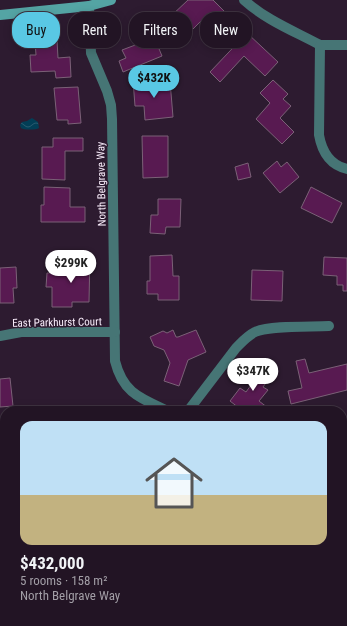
<!DOCTYPE html>
<html lang="en">
<head>
<meta charset="utf-8">
<style>
  body { margin:0; font-family:"Roboto Condensed",sans-serif; background:#2a1d2c; color:#f1f3f6; height:100vh; display:flex; flex-direction:column; font-size:15px; white-space:nowrap }
  * { box-sizing:border-box; margin:0 }
  p { font-size:13px; color:#a29ea6 }
  .icon { flex:none; width:22px; height:22px; fill:none; stroke:currentColor; stroke-width:2; stroke-linecap:round; stroke-linejoin:round }
  .map { position:relative; flex:1; overflow:hidden }
  .details { position:absolute; left:0px; top:406px; width:347px; height:220px; display:flex; flex-direction:column; background:#221424; border-radius:16px 16px 0 0; box-shadow:0 2px 10px #0003,0 0 0 1px #3f3341 }
  .details>* { flex:none }
  .hud { position:absolute; left:12px; top:12px; width:323px; height:36px; display:flex; gap:8px }
  .price { position:absolute; translate:-50% -34px; padding:0 9px; border-radius:14px; background:#fff; color:#222; font-size:13px; line-height:26px; filter:drop-shadow(0 1px 2px #0008) }
  .price::after { content:''; position:absolute; left:50%; top:24px; width:12px; height:9px; margin-left:-6px; background:inherit; clip-path:polygon(0 0,100% 0,50% 100%) }
  .price.on { background:#59c8e4; color:#111 }
  ul { padding:0; list-style:none }
  li { display:grid; align-content:center; gap:8px; height:212px; padding:0 20px }
  li span { display:grid; place-items:center; height:124px; border-radius:12px; color:#555 }
  li>.icon { margin-inline-start:auto }
  span .icon { width:72px; height:72px; fill:#fffc; stroke-width:1 }
  li b { font-size:17px }
  .pill { padding:0 14px; border-radius:16px; background:#221424; box-shadow:0 2px 10px #0003,0 0 0 1px #3f3341; font-size:14px; line-height:36px }
  .pill.on { background:#59c8e4; color:#111 }
  .map>svg:first-child { display:block }
</style>
</head>
<body>
<div class="map">
<svg width="347" height="626" viewBox="0 0 347 626">
  <defs>
    <pattern id="water-waves" width="16" height="10" patternUnits="userSpaceOnUse"><rect width="16" height="10" fill="#023e56"/><path d="M0 5q4-4 8 0t8 0" fill="none" stroke="#285a6f"/></pattern>
  </defs>
  <rect width="100%" height="100%" fill="#2d1b30"/>
  <!-- water -->
  <path fill="url(#water-waves)" d="M32 118 38 122 39 128C36 130 24 130 21 128L20 125 22 122 27 121Z"/>
  <g fill="none" stroke-linecap="round" stroke-linejoin="round">
    <!-- stream -->
    <g stroke="#023e56" stroke-width="3">
      <path d="M342 570 347 566"/>
      <path d="M274 626 280 621"/>
    </g>
    <!-- canal -->
    <g stroke="#023e56" stroke-width="11">
      <path d="M342 441 347 440"/>
      <path d="M179 626 186 621"/>
    </g>
  </g>
  <!-- building -->
  <g fill="#581a51" stroke="#7b6177">
    <path d="M188 0H213L226 13 214 25 206 16 187 35 170 17Z"/>
    <path d="M143 20 149 34 152 32 162 56 123 72 119 61 126 58 122 50 138 44 130 25Z"/>
    <path d="M247 33 278 62 265 76 244 56 220 82 210 72Z"/>
    <path d="M57 40 58 58 70 57 71 77 56 78 55 71 31 72 30 55H36L35 41Z"/>
    <path d="M146 79V83L170 81 173 117 145 120 144 106H135L133 80Z"/>
    <path d="M273 80 288 94 283 99 291 106 280 118 294 132 282 144 256 119 270 103 260 93Z"/>
    <path d="M78 87 81 123 68 124V120H57L54 88Z"/>
    <path d="M142 136H168V177L143 178Z"/>
    <path d="M53 138H83V151H65V180L42 179V147H53Z"/>
    <path d="M277 161 281 167 287 162 299 177 280 193 263 173Z"/>
    <path d="M248 163 251 177 238 180 235 167Z"/>
    <path d="M44 187 70 188V207H85V222H41V205H44Z"/>
    <path d="M311 187 342 203 332 223 301 208Z"/>
    <path d="M158 199H181L180 227H166L165 234 150 233 151 215H158Z"/>
    <path d="M75 253H90L89 302H72V307H52V287H46L47 273H75Z"/>
    <path d="M172 255 173 276H179V300H158V294H147V281H150V256Z"/>
    <path d="M324 257 347 258V291H343V285H337V276L323 275Z"/>
    <path d="M16 267 17 288H13L14 303H0V268Z"/>
    <path d="M252 270 283 271 282 301 251 300Z"/>
    <path d="M173 330 176 337H178L196 330 206 352 188 360 179 386 164 381 170 363 164 350 154 346 150 337 163 331 167 333Z"/>
    <path d="M305 359 309 373 347 364V390L291 404 288 391 302 388 296 361Z"/>
    <path d="M258 363 272 374 263 387 268 390 259 401 272 411H237L239 408 230 401 240 388 246 392 251 385 245 381Z"/>
    <path d="M10 378 13 406 0 407V379Z"/>
    <path d="M5 496V512L0 499Z"/>
    <path d="M25 621H41V624L34 626H27Z"/>
  </g>
  <g fill="none" stroke-linecap="round" stroke-linejoin="round">
    <!-- street -->
    <g stroke="#467575" stroke-width="10">
      <path d="M244 0C266 20 294 31 320 45"/>
      <path d="M89 6 91 53 107 91 111 105 112 119 115 361C123 393 140 398 168 411"/>
      <path d="M347 45H320L319 135C322 152 330 165 347 169"/>
      <path d="M0 336 21 332H115"/>
      <path d="M188 411 236 348C242 342 247 336 255 332 271 325 310 327 329 326"/>
      <path d="M0 568 5 565"/>
    </g>
    <!-- secondary -->
    <path stroke="#54a4a4" stroke-width="10" d="M0 15 89 6 111 0"/>
  </g>
  <g text-anchor="middle" stroke-width="3" stroke-linejoin="round" paint-order="stroke">
    <!-- street labels -->
    <g font-size="11" fill="#faeefc" stroke="#2d1b30">
      <text transform="translate(101 184) rotate(-91)" y="4">North Belgrave Way</text>
      <text transform="translate(57 322) rotate(-1)" y="4">East Parkhurst Court</text>
    </g>
  </g>
</svg>
<b class="price on" style="left:154px;top:99px">$432K</b>
<b class="price" style="left:71px;top:284px">$299K</b>
<b class="price" style="left:253px;top:392px">$347K</b>
<div class="hud">
<a class="pill on">Buy</a>
<a class="pill">Rent</a>
<a class="pill">Filters</a>
<a class="pill">New</a>
</div>
<section class="details">
<ul>
<li><span style="background:linear-gradient(#bfe0f5 60%,#c2b280 0)"><svg class="icon" aria-label="home" viewBox="0 0 24 24"><path d="M3 11l9-7 9 7M6 9v11h12V9"/></svg></span><div><b>$432,000</b><p>5 rooms · 158 m²</p><p>North Belgrave Way</p></div></li>
</ul>
</section>
</div>
</body>
</html>
